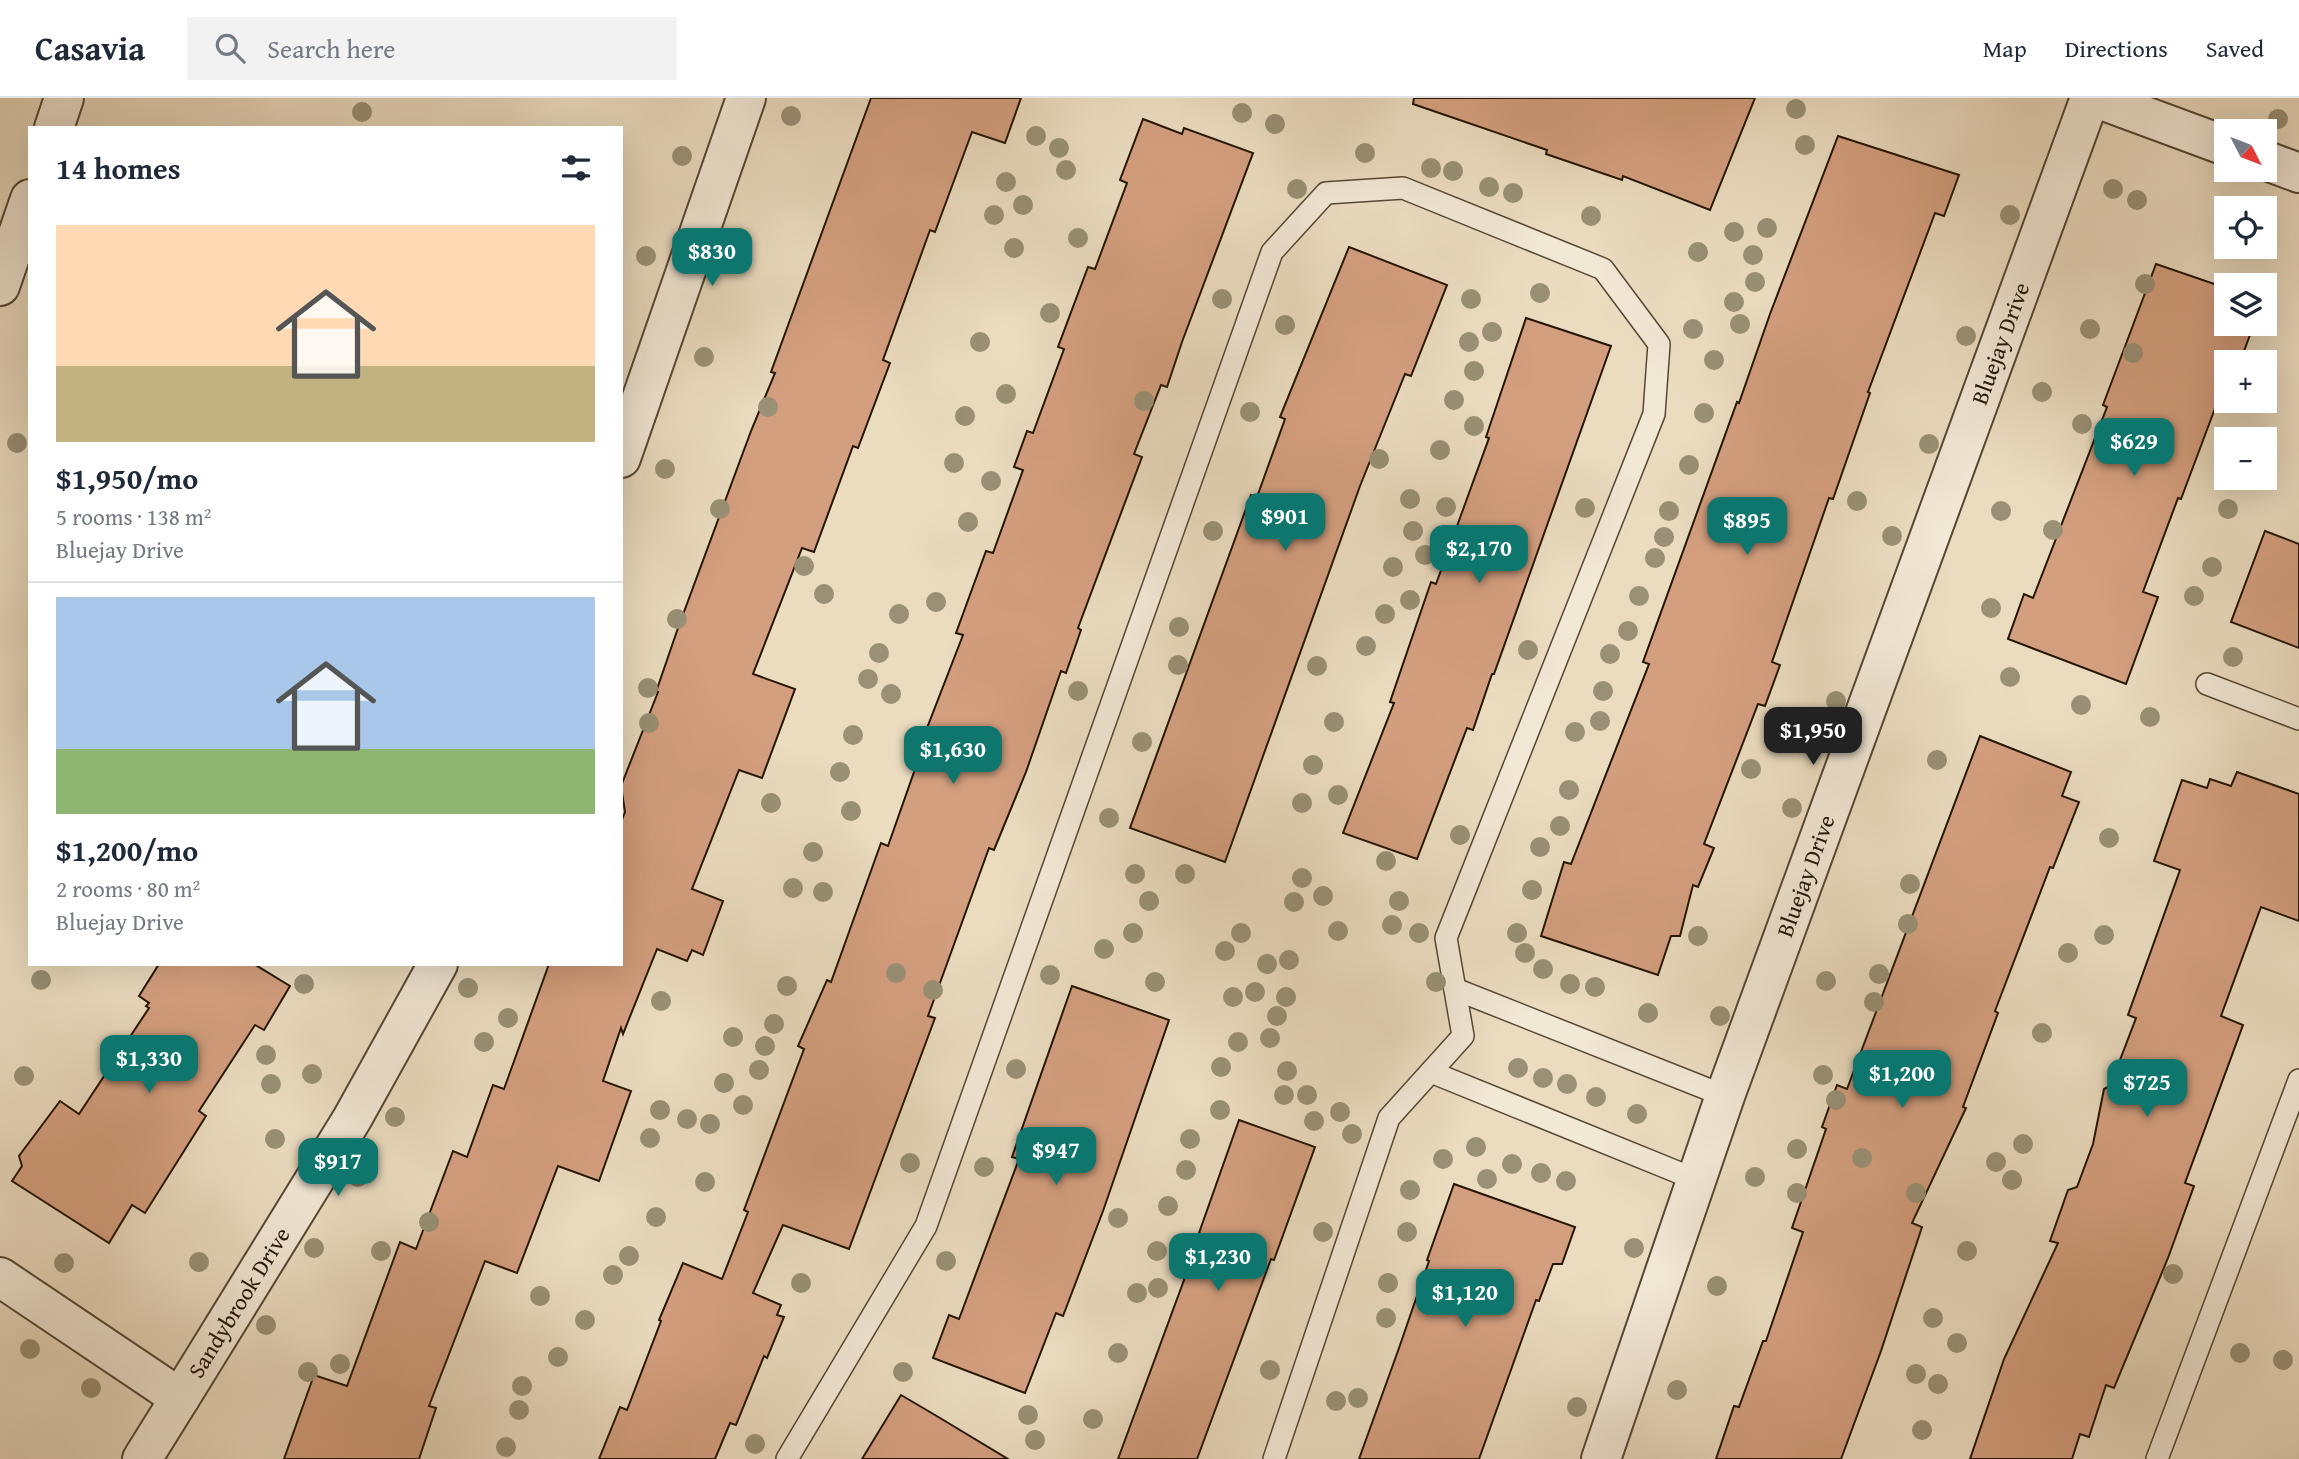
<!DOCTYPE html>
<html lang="en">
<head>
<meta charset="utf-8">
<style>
  body { margin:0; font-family:"Gentium Book Plus",serif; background:#f2f2f3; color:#1f2937; height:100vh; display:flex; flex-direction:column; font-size:26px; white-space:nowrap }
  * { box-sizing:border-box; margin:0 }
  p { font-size:23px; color:#747a83 }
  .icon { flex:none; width:38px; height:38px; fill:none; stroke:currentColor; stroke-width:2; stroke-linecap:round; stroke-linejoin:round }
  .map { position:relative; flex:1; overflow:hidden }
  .sheet { position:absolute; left:28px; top:28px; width:595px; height:840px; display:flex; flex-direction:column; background:#fff; border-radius:0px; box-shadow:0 7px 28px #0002 }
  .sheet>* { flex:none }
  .needle { width:46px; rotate:132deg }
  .tools { position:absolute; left:2214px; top:21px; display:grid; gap:14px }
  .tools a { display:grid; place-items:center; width:63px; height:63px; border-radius:0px; background:#fff; box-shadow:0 7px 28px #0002; font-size:35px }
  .price { position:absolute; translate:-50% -60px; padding:0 16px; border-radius:14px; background:#0f766e; color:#fff; font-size:23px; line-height:46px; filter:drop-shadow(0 2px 4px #0008) }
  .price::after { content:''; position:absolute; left:50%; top:42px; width:21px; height:16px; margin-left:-10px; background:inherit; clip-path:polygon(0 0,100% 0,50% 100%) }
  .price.selected { background:#222; color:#fff }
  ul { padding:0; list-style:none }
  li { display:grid; align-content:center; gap:14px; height:371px; padding:0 28px }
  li+li { border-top:2px solid #e0e1e3 }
  li span { display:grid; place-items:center; height:217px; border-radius:0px; color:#555 }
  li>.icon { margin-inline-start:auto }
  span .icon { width:126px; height:126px; fill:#fffc; stroke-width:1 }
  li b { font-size:30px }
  h2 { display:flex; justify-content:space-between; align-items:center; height:84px; padding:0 28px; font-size:30px }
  header { display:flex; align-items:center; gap:42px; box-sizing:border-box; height:98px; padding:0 35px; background:#fff; border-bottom:2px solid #e0e1e3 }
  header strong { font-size:33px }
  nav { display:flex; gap:38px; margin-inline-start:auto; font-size:24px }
  .search { width:490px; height:63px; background:#f2f2f3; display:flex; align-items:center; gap:18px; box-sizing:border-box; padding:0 24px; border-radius:0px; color:#747a83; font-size:26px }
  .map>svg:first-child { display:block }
</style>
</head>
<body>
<header>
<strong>Casavia</strong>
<div class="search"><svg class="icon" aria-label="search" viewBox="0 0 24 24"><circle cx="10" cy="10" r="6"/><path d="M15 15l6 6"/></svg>Search here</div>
<nav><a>Map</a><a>Directions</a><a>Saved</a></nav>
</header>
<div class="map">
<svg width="2299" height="1361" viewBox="0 0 2299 1361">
  <rect width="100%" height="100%" fill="#ebdcc0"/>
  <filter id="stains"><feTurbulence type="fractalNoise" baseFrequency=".00286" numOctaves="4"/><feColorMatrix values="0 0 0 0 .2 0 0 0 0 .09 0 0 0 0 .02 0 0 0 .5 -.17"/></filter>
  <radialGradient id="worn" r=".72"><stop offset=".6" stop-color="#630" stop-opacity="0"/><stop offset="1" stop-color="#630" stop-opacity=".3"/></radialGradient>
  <!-- building -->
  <g fill="#d49f7f" stroke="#241504" stroke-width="2">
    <path d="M871 0H1021L1005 45 972 34 935 134 930 132 883 262 890 265 858 350 853 348 814 454 802 450 753 576 795 591 762 680 739 672 692 791 723 803 703 857 692 852 687 863 657 851 623 936 621 930 603 983 631 993 599 1083 558 1068 517 1175 485 1163 429 1308 436 1310 419 1361H284L314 1277 347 1288 400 1144 416 1151 453 1053 467 1059 493 987 504 991 549 866H621V724L625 714 621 688 658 594H656L678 530 751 333 775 275 771 274Z"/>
    <path d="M1414 0H1755L1710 112 1623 78 1622 82 1546 56 1547 52 1413 6Z"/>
    <path d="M1143 21 1182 36 1184 30 1253 55 1182 244 1167 289 1161 287 1134 356 1142 359 1078 530 1081 532 1066 575 1061 573 1026 674 994 752 989 750 928 918 935 920 849 1151 783 1127 753 1195 781 1207 777 1217 784 1219 767 1260 764 1258 736 1327 730 1325 715 1361H599L620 1309 627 1312 661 1223 659 1222 683 1165 722 1181 748 1114 744 1112 804 951 798 948 827 882 831 884 881 745 888 748 920 657 917 656 963 537 956 535 986 453 993 455 1023 372 1014 369 1027 333 1033 335 1064 251 1058 249 1088 169 1095 171 1127 85 1120 82Z"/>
    <path d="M1838 38 1959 77 1944 118 1935 115 1868 294 1870 295 1833 401 1829 400 1772 564 1780 567 1765 608 1758 606 1704 746 1714 750 1698 789 1693 787 1680 838H1671L1658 877 1541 838 1564 764 1571 766 1649 566 1643 564 1737 304 1739 305 1770 216Z"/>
    <path d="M1349 149 1447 187 1411 278 1405 276 1360 388 1225 764 1130 730 1251 397 1257 399 1285 321 1280 319Z"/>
    <path d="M2156 166 2226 190V226H2254L2240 264H2226V281L2181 401 2178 400 2143 494 2158 499 2126 586 2008 541 2024 496 2033 500 2107 309 2103 307Z"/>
    <path d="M1526 220 1611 248 1494 576H1492L1473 632 1467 630 1417 761 1343 735 1394 605 1390 604 1431 484 1436 486 1489 340 1486 339Z"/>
    <path d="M2265 433 2299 446V550L2231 524Z"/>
    <path d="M1980 638 2071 674 2062 698 2079 704 2053 770 2050 769 1995 913 1998 915 1963 1009 1966 1010 1912 1125 1922 1129 1881 1253 1841 1361H1716L1734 1308 1739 1309 1763 1243H1766L1803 1134 1792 1130 1826 1031 1822 1029 1837 987 1847 991Z"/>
    <path d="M2237 674 2299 696V823L2261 809 2221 918 2243 927 2185 1085 2194 1088 2168 1160 2114 1290 2106 1287 2089 1339 2080 1336 2072 1361H1970L2004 1261 2058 1145 2050 1143 2068 1092 2077 1089 2093 1046 2104 991 2110 988 2136 920 2128 917 2180 772 2154 763 2182 682 2207 690 2210 681 2231 688Z"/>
    <path d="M159 866H254L290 888 264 932 255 927 199 1013 206 1018 145 1115 132 1107 109 1145 12 1083 22 1068 19 1058 60 1003 79 1016 149 910 146 908 149 905 139 898Z"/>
    <path d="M1072 888 1169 922 1103 1113 1063 1218 1056 1215 1025 1295 933 1260 949 1217 959 1221 1019 1061 1012 1059Z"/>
    <path d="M1239 1022 1315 1049 1274 1162 1271 1161 1197 1361H1118L1201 1136 1199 1135Z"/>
    <path d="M1454 1086 1575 1129 1562 1166H1553L1539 1203 1536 1202 1479 1361H1359L1399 1250 1429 1163 1427 1162Z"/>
    <path d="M901 1297 935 1317 1008 1361H862Z"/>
  </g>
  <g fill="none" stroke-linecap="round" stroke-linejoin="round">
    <!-- service casing -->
    <g stroke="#564733" stroke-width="24">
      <g id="service">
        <path d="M2207 586 2299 621"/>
        <path d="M1455 891 1725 998"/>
        <path d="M1431 974 1697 1082"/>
        <path d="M787 1361 926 1128 1272 154 1326 95 1403 90 1603 171 1659 246 1654 316 1446 840 1463 938 1389 1020 1274 1361"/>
        <path d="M2157 1361 2299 982"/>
      </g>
    </g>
    <!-- minor casing -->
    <g stroke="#564733" stroke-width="42">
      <g id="minor">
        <path d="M54 30 64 0"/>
        <path d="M0 188 30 101"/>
        <path d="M142 1361 180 1300"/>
        <path id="s1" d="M1601 1361 1725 998 2090 0"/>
      </g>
    </g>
    <!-- tertiary casing -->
    <g stroke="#564733" stroke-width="42">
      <g id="tertiary">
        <path d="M2096 0 2226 48"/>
        <path d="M2264 62 2299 75"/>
        <path d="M621 360 746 0"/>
        <path id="s2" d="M0 1179 180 1300 352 1021 438 866"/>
      </g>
    </g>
    <!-- service -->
    <use href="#service" stroke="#f2e8d6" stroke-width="21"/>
    <!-- minor -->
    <use href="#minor" stroke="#f2e8d6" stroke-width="38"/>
    <!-- tertiary -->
    <use href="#tertiary" stroke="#f2e8d6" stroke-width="38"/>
  </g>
  <!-- trees -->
  <g fill="#999075">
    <circle cx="1796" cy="11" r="10"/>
    <circle cx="362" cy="14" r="10"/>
    <circle cx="1242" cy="15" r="10"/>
    <circle cx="791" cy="18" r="10"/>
    <circle cx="2278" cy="21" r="10"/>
    <circle cx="1275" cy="26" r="10"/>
    <circle cx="1036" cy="38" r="10"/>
    <circle cx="1805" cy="47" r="10"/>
    <circle cx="1059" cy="50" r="10"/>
    <circle cx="1365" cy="55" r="10"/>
    <circle cx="682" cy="58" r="10"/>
    <circle cx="1431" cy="70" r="10"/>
    <circle cx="1066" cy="72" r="10"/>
    <circle cx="1453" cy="73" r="10"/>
    <circle cx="1006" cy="84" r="10"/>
    <circle cx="1489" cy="89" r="10"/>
    <circle cx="1297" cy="91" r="10"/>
    <circle cx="2113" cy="91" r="10"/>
    <circle cx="1513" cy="95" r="10"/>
    <circle cx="2137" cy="102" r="10"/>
    <circle cx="1023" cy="107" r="10"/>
    <circle cx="994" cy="117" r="10"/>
    <circle cx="2010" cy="117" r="10"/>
    <circle cx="1591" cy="118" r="10"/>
    <circle cx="1767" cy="130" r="10"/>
    <circle cx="1734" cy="134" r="10"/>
    <circle cx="1078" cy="140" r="10"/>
    <circle cx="1014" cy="150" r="10"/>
    <circle cx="1698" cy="154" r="10"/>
    <circle cx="1753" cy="157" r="10"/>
    <circle cx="646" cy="158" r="10"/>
    <circle cx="741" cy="160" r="10"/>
    <circle cx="1755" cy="184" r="10"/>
    <circle cx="2145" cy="186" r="10"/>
    <circle cx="1540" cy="195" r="10"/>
    <circle cx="1222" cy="201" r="10"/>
    <circle cx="1471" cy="201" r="10"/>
    <circle cx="1734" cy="204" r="10"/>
    <circle cx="1050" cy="215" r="10"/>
    <circle cx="1740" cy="226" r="10"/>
    <circle cx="1285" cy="227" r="10"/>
    <circle cx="1693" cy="231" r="10"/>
    <circle cx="2090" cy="231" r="10"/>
    <circle cx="1492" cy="234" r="10"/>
    <circle cx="1966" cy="238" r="10"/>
    <circle cx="980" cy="244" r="10"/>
    <circle cx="1469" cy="244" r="10"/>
    <circle cx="2133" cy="255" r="10"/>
    <circle cx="704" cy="259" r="10"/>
    <circle cx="1714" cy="262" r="10"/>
    <circle cx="1474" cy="273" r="10"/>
    <circle cx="2042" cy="294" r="10"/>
    <circle cx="1006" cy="296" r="10"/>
    <circle cx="1454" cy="302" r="10"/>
    <circle cx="1144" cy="303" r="10"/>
    <circle cx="768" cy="309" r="10"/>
    <circle cx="1250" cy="314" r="10"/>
    <circle cx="1704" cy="315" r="10"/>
    <circle cx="965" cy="318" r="10"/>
    <circle cx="2082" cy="326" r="10"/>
    <circle cx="1474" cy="328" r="10"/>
    <circle cx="17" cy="345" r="10"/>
    <circle cx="1929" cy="346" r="10"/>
    <circle cx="1440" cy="352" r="10"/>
    <circle cx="1379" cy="361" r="10"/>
    <circle cx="954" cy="365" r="10"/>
    <circle cx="1689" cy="367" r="10"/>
    <circle cx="665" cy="371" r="10"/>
    <circle cx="991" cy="383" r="10"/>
    <circle cx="1410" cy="401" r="10"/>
    <circle cx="1857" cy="403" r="10"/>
    <circle cx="1446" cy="409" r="10"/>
    <circle cx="1585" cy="410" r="10"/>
    <circle cx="720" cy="411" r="10"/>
    <circle cx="2228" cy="411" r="10"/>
    <circle cx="1669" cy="413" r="10"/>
    <circle cx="2001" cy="413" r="10"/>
    <circle cx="968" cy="424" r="10"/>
    <circle cx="2053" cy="432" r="10"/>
    <circle cx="1213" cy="433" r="10"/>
    <circle cx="1413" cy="433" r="10"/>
    <circle cx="1892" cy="438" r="10"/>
    <circle cx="1664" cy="439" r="10"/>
    <circle cx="1425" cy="457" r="10"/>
    <circle cx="1655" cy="460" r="10"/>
    <circle cx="804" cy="468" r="10"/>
    <circle cx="1393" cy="469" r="10"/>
    <circle cx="2212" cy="469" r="10"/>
    <circle cx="824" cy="496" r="10"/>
    <circle cx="1639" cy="498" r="10"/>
    <circle cx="2194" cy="498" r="10"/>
    <circle cx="1410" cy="502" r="10"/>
    <circle cx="936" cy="504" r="10"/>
    <circle cx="1991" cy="510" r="10"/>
    <circle cx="899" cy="516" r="10"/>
    <circle cx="1385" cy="516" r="10"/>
    <circle cx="677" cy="521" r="10"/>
    <circle cx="1179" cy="529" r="10"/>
    <circle cx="1628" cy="533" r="10"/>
    <circle cx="1366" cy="548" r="10"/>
    <circle cx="1528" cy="552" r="10"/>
    <circle cx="879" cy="555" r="10"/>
    <circle cx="1610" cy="556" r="10"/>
    <circle cx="2233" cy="559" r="10"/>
    <circle cx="1178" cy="567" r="10"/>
    <circle cx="1317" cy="568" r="10"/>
    <circle cx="2010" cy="579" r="10"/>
    <circle cx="868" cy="581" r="10"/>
    <circle cx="648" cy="590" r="10"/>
    <circle cx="1078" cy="593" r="10"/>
    <circle cx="1603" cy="593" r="10"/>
    <circle cx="891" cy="596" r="10"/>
    <circle cx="1836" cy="603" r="10"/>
    <circle cx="2081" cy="607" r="10"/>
    <circle cx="2150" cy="619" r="10"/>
    <circle cx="1600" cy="623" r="10"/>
    <circle cx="1334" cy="624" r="10"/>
    <circle cx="649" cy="625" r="10"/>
    <circle cx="1575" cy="634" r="10"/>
    <circle cx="853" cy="637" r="10"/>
    <circle cx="1142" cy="644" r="10"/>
    <circle cx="1937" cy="662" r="10"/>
    <circle cx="1313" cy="667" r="10"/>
    <circle cx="1751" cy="671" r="10"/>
    <circle cx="840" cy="674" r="10"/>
    <circle cx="1569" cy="692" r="10"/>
    <circle cx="1338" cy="697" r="10"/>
    <circle cx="771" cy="705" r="10"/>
    <circle cx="1302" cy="705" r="10"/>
    <circle cx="1792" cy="710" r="10"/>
    <circle cx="851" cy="713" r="10"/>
    <circle cx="1109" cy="720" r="10"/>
    <circle cx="1560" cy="728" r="10"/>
    <circle cx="1460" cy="737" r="10"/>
    <circle cx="2109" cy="740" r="10"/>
    <circle cx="1540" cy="749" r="10"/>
    <circle cx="813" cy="754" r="10"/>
    <circle cx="1386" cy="763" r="10"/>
    <circle cx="1135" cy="776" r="10"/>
    <circle cx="1185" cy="776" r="10"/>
    <circle cx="1302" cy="780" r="10"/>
    <circle cx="1910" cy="786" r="10"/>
    <circle cx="793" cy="790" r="10"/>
    <circle cx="1532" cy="792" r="10"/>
    <circle cx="823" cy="794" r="10"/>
    <circle cx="1323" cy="798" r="10"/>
    <circle cx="1149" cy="803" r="10"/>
    <circle cx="1399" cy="803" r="10"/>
    <circle cx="1294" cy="804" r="10"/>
    <circle cx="1908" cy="826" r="10"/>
    <circle cx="1392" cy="827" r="10"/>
    <circle cx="1338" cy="833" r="10"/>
    <circle cx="1133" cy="835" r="10"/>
    <circle cx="1241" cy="835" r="10"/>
    <circle cx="1419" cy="835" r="10"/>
    <circle cx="1517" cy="835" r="10"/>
    <circle cx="2104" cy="837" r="10"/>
    <circle cx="1698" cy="838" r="10"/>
    <circle cx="1104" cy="851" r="10"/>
    <circle cx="1225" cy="853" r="10"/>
    <circle cx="1525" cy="855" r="10"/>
    <circle cx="2068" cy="855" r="10"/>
    <circle cx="1289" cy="862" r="10"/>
    <circle cx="1267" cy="866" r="10"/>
    <circle cx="1543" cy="871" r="10"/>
    <circle cx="896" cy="875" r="10"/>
    <circle cx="1879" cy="876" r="10"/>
    <circle cx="1050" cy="877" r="10"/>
    <circle cx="41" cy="882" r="10"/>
    <circle cx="1826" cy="883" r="10"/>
    <circle cx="1155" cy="884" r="10"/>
    <circle cx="1436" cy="884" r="10"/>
    <circle cx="304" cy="886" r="10"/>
    <circle cx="1570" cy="886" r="10"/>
    <circle cx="787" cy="888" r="10"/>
    <circle cx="1595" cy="889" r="10"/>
    <circle cx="468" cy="890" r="10"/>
    <circle cx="933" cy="892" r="10"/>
    <circle cx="1255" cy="894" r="10"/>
    <circle cx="1233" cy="899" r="10"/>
    <circle cx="1286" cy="899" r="10"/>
    <circle cx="661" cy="903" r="10"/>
    <circle cx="1874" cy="904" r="10"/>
    <circle cx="1648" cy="915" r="10"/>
    <circle cx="1277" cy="918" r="10"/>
    <circle cx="1720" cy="918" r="10"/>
    <circle cx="508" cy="920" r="10"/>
    <circle cx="774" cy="926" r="10"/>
    <circle cx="2042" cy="935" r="10"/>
    <circle cx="733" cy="939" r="10"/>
    <circle cx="1270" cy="940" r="10"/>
    <circle cx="484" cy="944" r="10"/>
    <circle cx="1238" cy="944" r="10"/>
    <circle cx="765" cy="948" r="10"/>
    <circle cx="266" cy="957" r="10"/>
    <circle cx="1221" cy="969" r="10"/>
    <circle cx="1518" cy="970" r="10"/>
    <circle cx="1016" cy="971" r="10"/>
    <circle cx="759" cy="972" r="10"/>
    <circle cx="1287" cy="973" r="10"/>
    <circle cx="312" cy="976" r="10"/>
    <circle cx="1823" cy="977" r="10"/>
    <circle cx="24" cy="978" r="10"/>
    <circle cx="1543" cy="980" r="10"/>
    <circle cx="724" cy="985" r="10"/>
    <circle cx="271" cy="986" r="10"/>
    <circle cx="1567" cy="986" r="10"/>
    <circle cx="1284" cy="997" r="10"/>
    <circle cx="1307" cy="997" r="10"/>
    <circle cx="1596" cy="999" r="10"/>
    <circle cx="1836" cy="1002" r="10"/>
    <circle cx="743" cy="1007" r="10"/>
    <circle cx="660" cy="1012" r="10"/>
    <circle cx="1220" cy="1012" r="10"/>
    <circle cx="1340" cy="1014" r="10"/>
    <circle cx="1637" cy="1016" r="10"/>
    <circle cx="395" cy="1019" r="10"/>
    <circle cx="687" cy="1021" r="10"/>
    <circle cx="1314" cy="1023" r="10"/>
    <circle cx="710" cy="1026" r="10"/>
    <circle cx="1352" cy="1036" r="10"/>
    <circle cx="650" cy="1040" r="10"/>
    <circle cx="275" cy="1041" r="10"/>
    <circle cx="1190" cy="1041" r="10"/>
    <circle cx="2023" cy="1046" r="10"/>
    <circle cx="1476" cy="1049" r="10"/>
    <circle cx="1797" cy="1051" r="10"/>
    <circle cx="1862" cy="1060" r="10"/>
    <circle cx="1443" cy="1061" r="10"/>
    <circle cx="1996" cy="1064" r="10"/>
    <circle cx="910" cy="1065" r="10"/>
    <circle cx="1512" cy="1066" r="10"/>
    <circle cx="984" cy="1069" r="10"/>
    <circle cx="1186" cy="1072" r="10"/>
    <circle cx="1541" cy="1075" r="10"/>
    <circle cx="358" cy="1079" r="10"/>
    <circle cx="1755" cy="1079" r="10"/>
    <circle cx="1487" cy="1081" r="10"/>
    <circle cx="2012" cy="1082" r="10"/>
    <circle cx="1566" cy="1083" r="10"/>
    <circle cx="705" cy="1084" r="10"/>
    <circle cx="1410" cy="1092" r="10"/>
    <circle cx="1797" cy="1095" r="10"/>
    <circle cx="1916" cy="1095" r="10"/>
    <circle cx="1168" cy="1108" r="10"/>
    <circle cx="656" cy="1119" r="10"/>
    <circle cx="1118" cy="1120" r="10"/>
    <circle cx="429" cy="1124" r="10"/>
    <circle cx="1323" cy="1134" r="10"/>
    <circle cx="1407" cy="1134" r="10"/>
    <circle cx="314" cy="1150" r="10"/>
    <circle cx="1634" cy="1150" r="10"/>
    <circle cx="381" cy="1153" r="10"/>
    <circle cx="1157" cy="1153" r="10"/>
    <circle cx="1967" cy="1153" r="10"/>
    <circle cx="629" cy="1158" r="10"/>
    <circle cx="946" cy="1163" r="10"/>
    <circle cx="199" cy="1164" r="10"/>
    <circle cx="64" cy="1165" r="10"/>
    <circle cx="2173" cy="1176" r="10"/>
    <circle cx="613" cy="1177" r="10"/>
    <circle cx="801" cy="1185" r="10"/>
    <circle cx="1388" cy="1185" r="10"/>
    <circle cx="1717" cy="1188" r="10"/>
    <circle cx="1158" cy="1190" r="10"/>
    <circle cx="1137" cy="1195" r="10"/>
    <circle cx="540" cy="1198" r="10"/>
    <circle cx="1386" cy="1220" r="10"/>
    <circle cx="1933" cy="1220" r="10"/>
    <circle cx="585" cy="1222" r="10"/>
    <circle cx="266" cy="1227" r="10"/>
    <circle cx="1957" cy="1245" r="10"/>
    <circle cx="30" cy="1251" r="10"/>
    <circle cx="1118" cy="1255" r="10"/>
    <circle cx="2240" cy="1255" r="10"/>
    <circle cx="558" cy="1259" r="10"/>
    <circle cx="2283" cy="1262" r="10"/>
    <circle cx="340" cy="1266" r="10"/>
    <circle cx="1270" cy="1272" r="10"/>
    <circle cx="308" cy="1274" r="10"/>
    <circle cx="903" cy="1274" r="10"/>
    <circle cx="1916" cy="1276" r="10"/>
    <circle cx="1938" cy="1286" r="10"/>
    <circle cx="522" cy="1288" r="10"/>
    <circle cx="91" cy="1290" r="10"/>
    <circle cx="1677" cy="1292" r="10"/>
    <circle cx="1358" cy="1300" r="10"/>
    <circle cx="1336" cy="1303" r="10"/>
    <circle cx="1577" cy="1309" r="10"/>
    <circle cx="519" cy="1312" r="10"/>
    <circle cx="1028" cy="1317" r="10"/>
    <circle cx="1093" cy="1321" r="10"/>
    <circle cx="1922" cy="1332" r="10"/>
    <circle cx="1035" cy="1342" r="10"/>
    <circle cx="755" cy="1346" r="10"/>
    <circle cx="506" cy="1349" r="10"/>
  </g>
  <g text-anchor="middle" stroke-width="5" stroke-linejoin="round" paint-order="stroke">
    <!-- street labels -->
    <g font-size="23" fill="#241504" stroke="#f2e8d6">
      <text dy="8" stroke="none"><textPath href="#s1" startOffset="1185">Bluejay Drive</textPath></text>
      <text dy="8" stroke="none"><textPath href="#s1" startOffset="618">Bluejay Drive</textPath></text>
      <text dy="8" stroke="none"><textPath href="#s2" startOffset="329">Sandybrook Drive</textPath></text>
    </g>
  </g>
  <rect width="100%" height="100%" filter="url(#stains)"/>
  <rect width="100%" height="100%" fill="url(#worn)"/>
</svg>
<div class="tools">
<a><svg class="needle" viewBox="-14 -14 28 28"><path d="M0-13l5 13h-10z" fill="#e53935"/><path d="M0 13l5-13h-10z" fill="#747a83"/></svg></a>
<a><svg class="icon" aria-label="locate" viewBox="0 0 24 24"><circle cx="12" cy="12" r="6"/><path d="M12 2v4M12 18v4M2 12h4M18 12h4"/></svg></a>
<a><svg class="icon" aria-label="layers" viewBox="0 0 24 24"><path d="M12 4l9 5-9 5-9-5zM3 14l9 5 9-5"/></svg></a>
<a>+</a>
<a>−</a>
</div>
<b class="price" style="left:712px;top:190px">$830</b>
<b class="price" style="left:2134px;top:380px">$629</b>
<b class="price" style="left:1285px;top:455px">$901</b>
<b class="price" style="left:1747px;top:459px">$895</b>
<b class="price" style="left:1479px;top:487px">$2,170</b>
<b class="price selected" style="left:1813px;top:669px">$1,950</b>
<b class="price" style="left:953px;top:688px">$1,630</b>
<b class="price" style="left:149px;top:997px">$1,330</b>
<b class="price" style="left:1902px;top:1012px">$1,200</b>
<b class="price" style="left:2147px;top:1021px">$725</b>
<b class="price" style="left:1056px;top:1089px">$947</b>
<b class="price" style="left:338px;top:1100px">$917</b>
<b class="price" style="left:1218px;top:1195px">$1,230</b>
<b class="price" style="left:1465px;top:1231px">$1,120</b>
<section class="sheet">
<h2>14 homes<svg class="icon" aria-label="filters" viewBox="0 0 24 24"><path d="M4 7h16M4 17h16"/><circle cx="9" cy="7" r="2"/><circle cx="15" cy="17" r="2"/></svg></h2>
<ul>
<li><span style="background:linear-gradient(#ffd9b3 65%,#c2b280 0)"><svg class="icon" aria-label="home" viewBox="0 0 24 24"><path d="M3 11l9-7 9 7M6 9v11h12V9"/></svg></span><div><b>$1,950/mo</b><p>5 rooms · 138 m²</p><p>Bluejay Drive</p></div></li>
<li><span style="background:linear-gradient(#a9c7e8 70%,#8fb573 0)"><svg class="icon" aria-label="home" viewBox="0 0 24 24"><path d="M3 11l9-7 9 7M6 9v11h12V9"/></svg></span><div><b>$1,200/mo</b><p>2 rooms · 80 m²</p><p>Bluejay Drive</p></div></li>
</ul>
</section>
</div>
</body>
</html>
